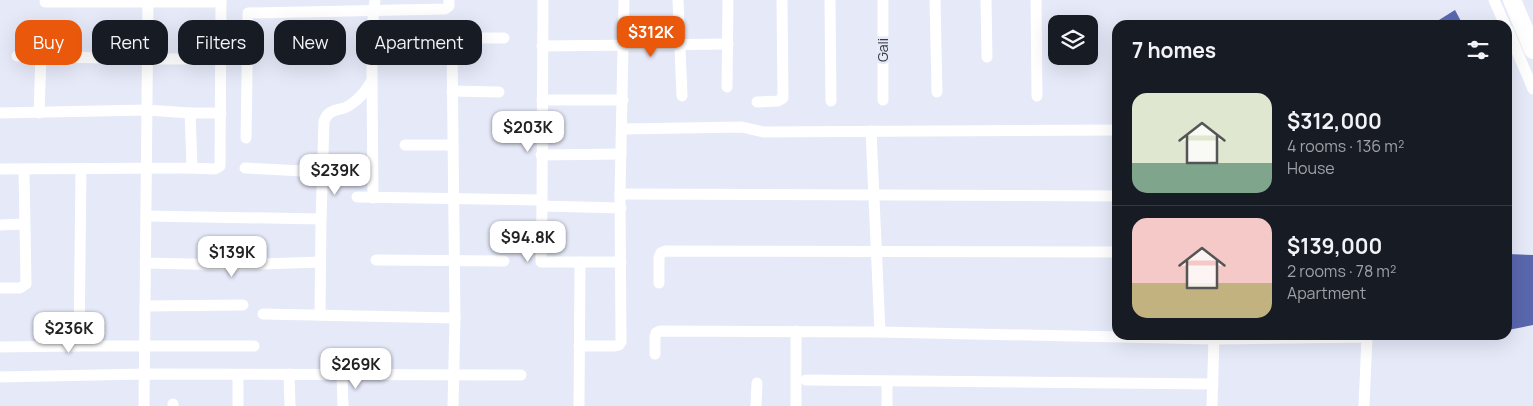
<!DOCTYPE html>
<html lang="en">
<head>
<meta charset="utf-8">
<style>
  body { margin:0; font-family:Manrope,sans-serif; background:#20242c; color:#f1f3f6; height:100vh; display:flex; flex-direction:column; font-size:19px; white-space:nowrap }
  * { box-sizing:border-box; margin:0 }
  p { font-size:16px; color:#9ea1a6 }
  .icon { flex:none; width:28px; height:28px; fill:none; stroke:currentColor; stroke-width:2; stroke-linecap:round; stroke-linejoin:round }
  .map { position:relative; flex:1; overflow:hidden }
  .details { position:absolute; left:1112px; top:20px; width:400px; height:320px; display:flex; flex-direction:column; background:#171b24; border-radius:15px; box-shadow:0 5px 20px #0002 }
  .details>* { flex:none }
  .banner { position:absolute; left:15px; top:20px; width:475px; height:45px; display:flex; gap:10px }
  .buttons { position:absolute; left:1048px; top:15px; display:grid; gap:10px }
  .buttons a { display:grid; place-items:center; width:50px; height:50px; border-radius:10px; background:#171b24; box-shadow:0 5px 20px #0002; font-size:25px }
  .price { position:absolute; translate:-50% -42px; padding:0 11px; border-radius:10px; background:#fff; color:#222; font-size:16px; line-height:32px; filter:drop-shadow(0 1px 2px #0008) }
  .price::after { content:''; position:absolute; left:50%; top:30px; width:15px; height:11px; margin-left:-8px; background:inherit; clip-path:polygon(0 0,100% 0,50% 100%) }
  .price.active { background:#ea580c; color:#fff }
  ul { padding:0; list-style:none }
  li { display:flex; align-items:center; gap:15px; height:125px; padding:0 20px }
  li+li { border-top:1px solid #363941 }
  li span { display:grid; place-items:center; flex:none; width:140px; height:100px; border-radius:15px; color:#555 }
  li>.icon { margin-inline-start:auto }
  span .icon { width:60px; height:60px; fill:#fffc; stroke-width:1 }
  li b { font-size:21px }
  h2 { display:flex; justify-content:space-between; align-items:center; height:60px; padding:0 20px; font-size:21px }
  .pill { padding:0 18px; border-radius:15px; background:#171b24; box-shadow:0 5px 20px #0002; font-size:18px; line-height:45px }
  .pill.active { background:#ea580c; color:#fff }
  .map>svg:first-child { display:block }
</style>
</head>
<body>
<div class="map">
<svg width="1533" height="406" viewBox="0 0 1533 406">
  <rect width="100%" height="100%" fill="#e5e9f8"/>
  <!-- building -->
  <g fill="#5967ae">
    <path d="M1455 10 1463 25H1431Z"/>
    <path d="M1508 254 1533 255V325L1508 330Z"/>
  </g>
  <g fill="none" stroke-linecap="round" stroke-linejoin="round">
    <!-- street -->
    <g stroke="#fff" stroke-width="11">
      <path d="M543 0 542 206 621 208"/>
      <path d="M678 0 682 96"/>
      <path d="M830 0 831 101"/>
      <path d="M935 0 937 92"/>
      <path d="M986 0 987 57"/>
      <path d="M1036 0 1037 96"/>
      <path d="M1494 0 1505 25"/>
      <path d="M45 2H221"/>
      <path d="M1508 30 1533 89"/>
      <path d="M542 46 728 44"/>
      <path d="M17 56 147 59H221"/>
      <path d="M372 80 373 198"/>
      <path d="M727 87 728 0"/>
      <path d="M452 91 499 92"/>
      <path d="M542 100H623"/>
      <path d="M883 100V0"/>
      <path d="M757 102 778 101 783 98 782 0"/>
      <path d="M0 113 147 110 190 113H221"/>
      <path d="M39 113 41 56"/>
      <path d="M622 129 742 127 763 132 1118 130"/>
      <path d="M871 131 880 332"/>
      <path d="M246 138 248 13 445 9 449 6V0"/>
      <path d="M405 145H453"/>
      <path d="M541 155 621 154"/>
      <path d="M189 168 215 169 220 166 221 0"/>
      <path d="M245 168 323 172"/>
      <path d="M0 169 189 168 192 166 190 113"/>
      <path d="M81 169 79 346H254"/>
      <path d="M620 194 1118 196"/>
      <path d="M357 197 541 200"/>
      <path d="M542 206 541 262H621"/>
      <path d="M146 216 321 219 320 315"/>
      <path d="M321 219 324 121C329 107 340 112 350 105 359 99 367 90 372 80V29L375 0"/>
      <path d="M0 225 23 224"/>
      <path d="M376 260 504 261"/>
      <path d="M145 263 234 265 320 262"/>
      <path d="M659 283V257L661 253 665 251 1118 252"/>
      <path d="M0 288H20L26 284 24 169"/>
      <path d="M145 306 243 305"/>
      <path d="M263 314 455 318"/>
      <path d="M579 346H615L619 345 621 342 620 194 624 0"/>
      <path d="M0 347 79 346"/>
      <path d="M655 354V337L656 333 660 331 880 332 1214 339 1367 337 1364 406"/>
      <path d="M289 374 290 406"/>
      <path d="M238 375V406"/>
      <path d="M342 375 343 406"/>
      <path d="M0 377 144 374 521 375"/>
      <path d="M806 380 1213 384"/>
      <path d="M887 381V406"/>
      <path d="M173 404V406"/>
      <path d="M144 406 148 0"/>
      <path d="M453 406 455 318 452 46 453 41 458 38H504"/>
      <path d="M579 406 580 262"/>
      <path d="M756 406 757 383"/>
      <path d="M796 406V331"/>
      <path d="M1212 406 1214 335"/>
    </g>
    <!-- primary -->
    <path stroke="#fff" stroke-width="18" d="M1512 0 1533 50"/>
  </g>
  <g text-anchor="middle" stroke-width="5" stroke-linejoin="round" paint-order="stroke">
    <!-- street labels -->
    <g font-size="14" fill="#383a40" stroke="#e5e9f8">
      <text transform="translate(883 50) rotate(-90)" y="5">Gali</text>
    </g>
  </g>
</svg>
<div class="buttons">
<a><svg class="icon" aria-label="layers" viewBox="0 0 24 24"><path d="M12 4l9 5-9 5-9-5zM3 14l9 5 9-5"/></svg></a>
</div>
<b class="price active" style="left:651px;top:58px">$312K</b>
<b class="price" style="left:528px;top:153px">$203K</b>
<b class="price" style="left:335px;top:196px">$239K</b>
<b class="price" style="left:528px;top:263px">$94.8K</b>
<b class="price" style="left:232px;top:278px">$139K</b>
<b class="price" style="left:69px;top:354px">$236K</b>
<b class="price" style="left:356px;top:390px">$269K</b>
<div class="banner">
<a class="pill active">Buy</a>
<a class="pill">Rent</a>
<a class="pill">Filters</a>
<a class="pill">New</a>
<a class="pill">Apartment</a>
</div>
<section class="details">
<h2>7 homes<svg class="icon" aria-label="filters" viewBox="0 0 24 24"><path d="M4 7h16M4 17h16"/><circle cx="9" cy="7" r="2"/><circle cx="15" cy="17" r="2"/></svg></h2>
<ul>
<li><span style="background:linear-gradient(#dfe7d0 70%,#7fa58c 0)"><svg class="icon" aria-label="home" viewBox="0 0 24 24"><path d="M3 11l9-7 9 7M6 9v11h12V9"/></svg></span><div><b>$312,000</b><p>4 rooms · 136 m²</p><p>House</p></div></li>
<li><span style="background:linear-gradient(#f6c9c9 65%,#c2b280 0)"><svg class="icon" aria-label="home" viewBox="0 0 24 24"><path d="M3 11l9-7 9 7M6 9v11h12V9"/></svg></span><div><b>$139,000</b><p>2 rooms · 78 m²</p><p>Apartment</p></div></li>
</ul>
</section>
</div>
</body>
</html>
